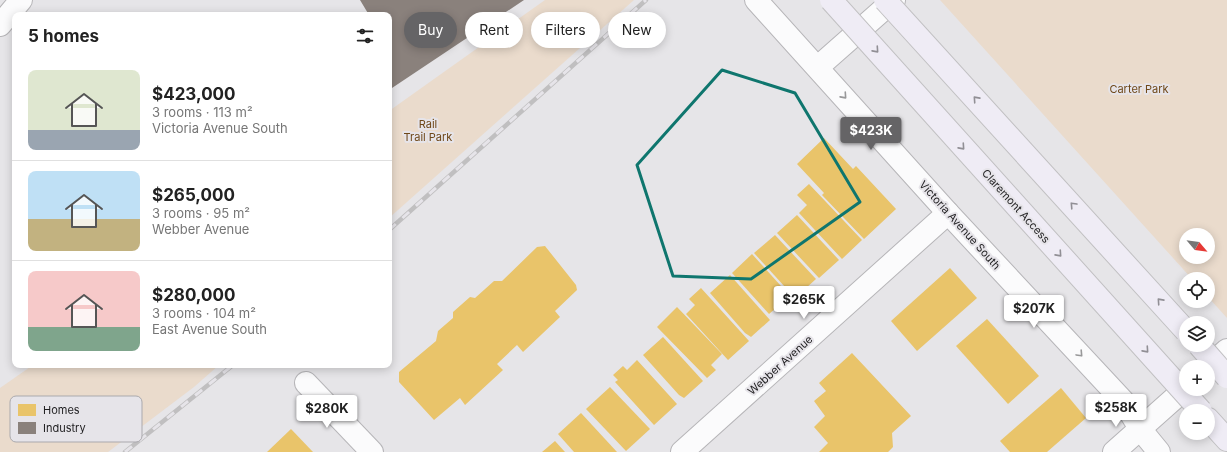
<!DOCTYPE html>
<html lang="en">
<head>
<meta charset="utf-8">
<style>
  body { margin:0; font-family:Inter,sans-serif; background:#f2f2f2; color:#222; height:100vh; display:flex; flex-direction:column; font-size:15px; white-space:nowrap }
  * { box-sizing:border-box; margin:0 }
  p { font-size:13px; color:#767676 }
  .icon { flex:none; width:22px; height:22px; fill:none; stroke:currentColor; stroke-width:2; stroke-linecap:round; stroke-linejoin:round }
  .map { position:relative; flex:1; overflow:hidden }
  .sheet { position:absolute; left:12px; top:12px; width:380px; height:356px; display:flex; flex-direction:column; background:#fff; border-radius:8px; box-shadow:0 2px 10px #0003 }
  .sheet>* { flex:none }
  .guide { position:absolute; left:404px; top:12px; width:380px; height:36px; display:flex; gap:8px }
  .needle { width:26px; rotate:119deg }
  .controls { position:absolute; left:1179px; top:228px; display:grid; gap:8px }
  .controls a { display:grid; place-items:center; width:36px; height:36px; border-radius:50%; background:#fff; box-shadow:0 2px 10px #0003; font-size:20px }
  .price { position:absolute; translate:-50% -34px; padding:0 9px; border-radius:4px; background:#fff; color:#222; font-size:13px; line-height:26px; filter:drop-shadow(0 1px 2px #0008) }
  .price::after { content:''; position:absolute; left:50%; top:24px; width:12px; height:9px; margin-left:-6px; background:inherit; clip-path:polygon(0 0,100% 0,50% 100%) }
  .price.on { background:#656466; color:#fff }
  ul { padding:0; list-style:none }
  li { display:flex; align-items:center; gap:12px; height:100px; padding:0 16px }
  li+li { border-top:1px solid #e0e0e0 }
  li span { display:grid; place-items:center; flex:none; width:112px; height:80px; border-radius:8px; color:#555 }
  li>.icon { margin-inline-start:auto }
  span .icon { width:48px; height:48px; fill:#fffc; stroke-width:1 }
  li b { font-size:17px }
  h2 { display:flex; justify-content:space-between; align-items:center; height:48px; padding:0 16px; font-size:17px }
  .chip { padding:0 14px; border-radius:18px; background:#fff; box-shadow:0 2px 10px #0003; font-size:14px; line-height:36px }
  .chip.on { background:#656466; color:#fff }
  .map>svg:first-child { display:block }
</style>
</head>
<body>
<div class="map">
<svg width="1227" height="452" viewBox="0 0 1227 452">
  <rect width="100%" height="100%" fill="#e6e5e8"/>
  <!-- green -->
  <g fill="#eadbcc" fill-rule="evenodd">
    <path d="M545 0H634L389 218V111Z"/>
    <path d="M940 0H1227V318L1208 297V279H1192ZM1186 235H1208V257H1186Z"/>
    <path d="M33 365H219L194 387 108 452H0V388Z"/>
  </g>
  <!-- homes -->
  <g fill="#e9c46a">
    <path d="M824 138 853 169 856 166 896 209 864 239 822 195 824 193 797 164Z"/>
    <path d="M809 184 862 240 842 259 799 213 807 205 797 195Z"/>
    <path d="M797 215 839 260 819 278 777 233Z"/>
    <path d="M775 235 816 279 795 298 754 253Z"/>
    <path d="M545 246 576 285 577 290 555 311 560 317 523 352 517 345 497 364 503 370 465 405 460 398 434 420 399 382V372L436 341 438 331 453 318V312L470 297 475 298 494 281H502L537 247Z"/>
    <path d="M752 254 790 296 769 314 732 273Z"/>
    <path d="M950 268 977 298 917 351 891 321Z"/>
    <path d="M730 275 770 320 751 337 745 333 710 293Z"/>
    <path d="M701 288 749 341 728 360 686 314 695 305 689 299Z"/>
    <path d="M677 307 722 354 711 365 716 370 707 378 657 327Z"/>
    <path d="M987 319 1039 376 1008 404 956 346Z"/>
    <path d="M663 337 703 381 684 398 679 395 643 355Z"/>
    <path d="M852 353 911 416 892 433 893 447 888 452H819L828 443 814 427 825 416 814 401 826 391 819 383Z"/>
    <path d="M637 360 677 404 654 425 615 382 618 380 613 375 623 366 627 370Z"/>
    <path d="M610 387 650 429 626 451 586 409Z"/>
    <path d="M1061 388 1086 418 1047 452H1010L1000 441Z"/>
    <path d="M581 413 617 452H574L558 434Z"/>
    <path d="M291 429 313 452H267Z"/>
    <path d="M555 441 565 452H542Z"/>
  </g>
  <!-- industry -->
  <path fill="#8a817c" d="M360 0H524L389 90V15H369Z"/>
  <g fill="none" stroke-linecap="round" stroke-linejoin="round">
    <!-- minor casing -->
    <g stroke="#b6b5b8" stroke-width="24">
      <g id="minor">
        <path d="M306 383 372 452"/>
        <path d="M682 452 948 213"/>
      </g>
    </g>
    <!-- tertiary casing -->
    <g stroke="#b6b5b8" stroke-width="24">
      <g id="tertiary">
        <path d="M756 0 948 213 1123 401 1141 430 1159 452"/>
        <path d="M818 67 894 0"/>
        <path d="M1208 367 1227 350"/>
        <path d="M1114 452 1186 388"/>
      </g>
    </g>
    <!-- secondary casing -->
    <g stroke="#b6b5b8" stroke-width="24">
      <path id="secondary" d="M0 25 21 0"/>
    </g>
    <!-- primary casing -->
    <g stroke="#c1c0c2" stroke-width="24">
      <path id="primary" d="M1208 419 1227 440"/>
    </g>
    <!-- minor -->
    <use href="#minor" stroke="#fbfbfc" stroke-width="22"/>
    <!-- tertiary -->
    <use href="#tertiary" stroke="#fbfbfc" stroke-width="22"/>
    <!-- secondary -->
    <use href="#secondary" stroke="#fbfbfc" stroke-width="22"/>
    <!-- primary -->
    <use href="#primary" stroke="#efecf5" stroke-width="22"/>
    <!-- rail casing -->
    <g stroke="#c0bfc0" stroke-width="4.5">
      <g id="rail">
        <path d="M389 230 646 0"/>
        <path d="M125 452 233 365"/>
      </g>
    </g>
    <!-- rail -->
    <use href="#rail" stroke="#e6e4e9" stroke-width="3" stroke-dasharray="9" stroke-linecap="butt"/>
    <!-- primary-bridge casing -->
    <g stroke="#c1c0c2" stroke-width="24" stroke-linecap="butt">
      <g id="primary-bridge">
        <path d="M831 0 1201 411"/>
        <path d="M885 0 1186 331"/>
        <path d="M1199 345 1227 377"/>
      </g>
    </g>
    <!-- primary-bridge -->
    <use href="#primary-bridge" stroke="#efecf5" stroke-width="22"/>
  </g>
  <!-- one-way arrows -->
  <defs><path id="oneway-chevron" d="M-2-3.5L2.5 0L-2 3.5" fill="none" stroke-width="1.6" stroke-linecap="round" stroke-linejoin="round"/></defs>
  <g stroke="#918f95">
    <use href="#oneway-chevron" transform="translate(876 50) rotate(48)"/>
    <use href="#oneway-chevron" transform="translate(976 99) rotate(-132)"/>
    <use href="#oneway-chevron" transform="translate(962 147) rotate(48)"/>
    <use href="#oneway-chevron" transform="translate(1073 205) rotate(-133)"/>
    <use href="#oneway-chevron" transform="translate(1059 254) rotate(48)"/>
    <use href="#oneway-chevron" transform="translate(1160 301) rotate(-132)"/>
    <use href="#oneway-chevron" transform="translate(1146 350) rotate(48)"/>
  </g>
  <g stroke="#989899">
    <use href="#oneway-chevron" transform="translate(844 96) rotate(48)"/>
    <use href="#oneway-chevron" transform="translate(1080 354) rotate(47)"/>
  </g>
  <!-- marked area -->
  <path fill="none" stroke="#0f766e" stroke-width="3" stroke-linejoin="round" d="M722 70 795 93 860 202 751 279 673 276 637 165Z"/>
  <g text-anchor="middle" stroke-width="4" stroke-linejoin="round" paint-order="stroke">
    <!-- park labels -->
    <g font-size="11" fill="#6f4819" stroke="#e6e4e9">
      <text x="1139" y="93">Carter Park</text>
      <text x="428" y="128">Rail<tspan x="428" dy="13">Trail Park</tspan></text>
    </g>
    <!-- street labels -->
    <g font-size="11" fill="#1f1e20" stroke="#e6e4e9">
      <text transform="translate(1016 206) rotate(48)" y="4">Claremont Access</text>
      <text transform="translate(960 225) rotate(48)" y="4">Victoria Avenue South</text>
      <text transform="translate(780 365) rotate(-42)" y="4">Webber Avenue</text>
    </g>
  </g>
  <!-- legend -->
  <rect x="10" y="396" width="132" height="46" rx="6" fill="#e6e4e9" stroke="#aaa9ad" stroke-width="1"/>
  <rect x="18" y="404" width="18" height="12" fill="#e9c46a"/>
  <rect x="18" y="422" width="18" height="12" fill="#8a817c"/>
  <g font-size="11" fill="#1f1e20">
    <text x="43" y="414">Homes</text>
    <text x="43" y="432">Industry</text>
  </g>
</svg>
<div class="controls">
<a><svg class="needle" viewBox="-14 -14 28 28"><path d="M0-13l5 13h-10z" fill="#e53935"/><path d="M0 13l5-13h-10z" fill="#767676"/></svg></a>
<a><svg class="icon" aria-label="locate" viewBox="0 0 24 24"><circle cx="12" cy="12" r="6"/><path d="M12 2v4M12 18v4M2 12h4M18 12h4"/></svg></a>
<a><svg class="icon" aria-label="layers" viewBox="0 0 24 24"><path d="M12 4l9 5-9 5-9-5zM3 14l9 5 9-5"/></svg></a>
<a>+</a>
<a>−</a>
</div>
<b class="price on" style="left:871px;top:151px">$423K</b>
<b class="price" style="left:804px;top:320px">$265K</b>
<b class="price" style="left:1034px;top:329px">$207K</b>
<b class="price" style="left:1116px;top:428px">$258K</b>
<b class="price" style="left:327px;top:429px">$280K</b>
<div class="guide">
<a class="chip on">Buy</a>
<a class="chip">Rent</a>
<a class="chip">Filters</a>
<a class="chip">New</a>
</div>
<section class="sheet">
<h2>5 homes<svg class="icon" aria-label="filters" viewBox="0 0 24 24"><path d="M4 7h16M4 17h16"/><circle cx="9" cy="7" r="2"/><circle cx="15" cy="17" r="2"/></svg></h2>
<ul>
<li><span style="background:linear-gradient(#dfe7d0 75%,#9aa5b1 0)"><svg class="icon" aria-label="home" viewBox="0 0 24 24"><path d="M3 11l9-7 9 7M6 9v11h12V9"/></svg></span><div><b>$423,000</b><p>3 rooms · 113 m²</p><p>Victoria Avenue South</p></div></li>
<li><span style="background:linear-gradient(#bfe0f5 60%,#c2b280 0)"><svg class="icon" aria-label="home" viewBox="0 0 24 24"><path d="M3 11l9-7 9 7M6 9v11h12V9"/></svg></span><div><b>$265,000</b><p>3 rooms · 95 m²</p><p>Webber Avenue</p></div></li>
<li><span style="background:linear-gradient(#f6c9c9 70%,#7fa58c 0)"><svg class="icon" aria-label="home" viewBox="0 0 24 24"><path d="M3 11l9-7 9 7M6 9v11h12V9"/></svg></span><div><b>$280,000</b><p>3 rooms · 104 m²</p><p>East Avenue South</p></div></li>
</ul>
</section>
</div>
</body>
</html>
